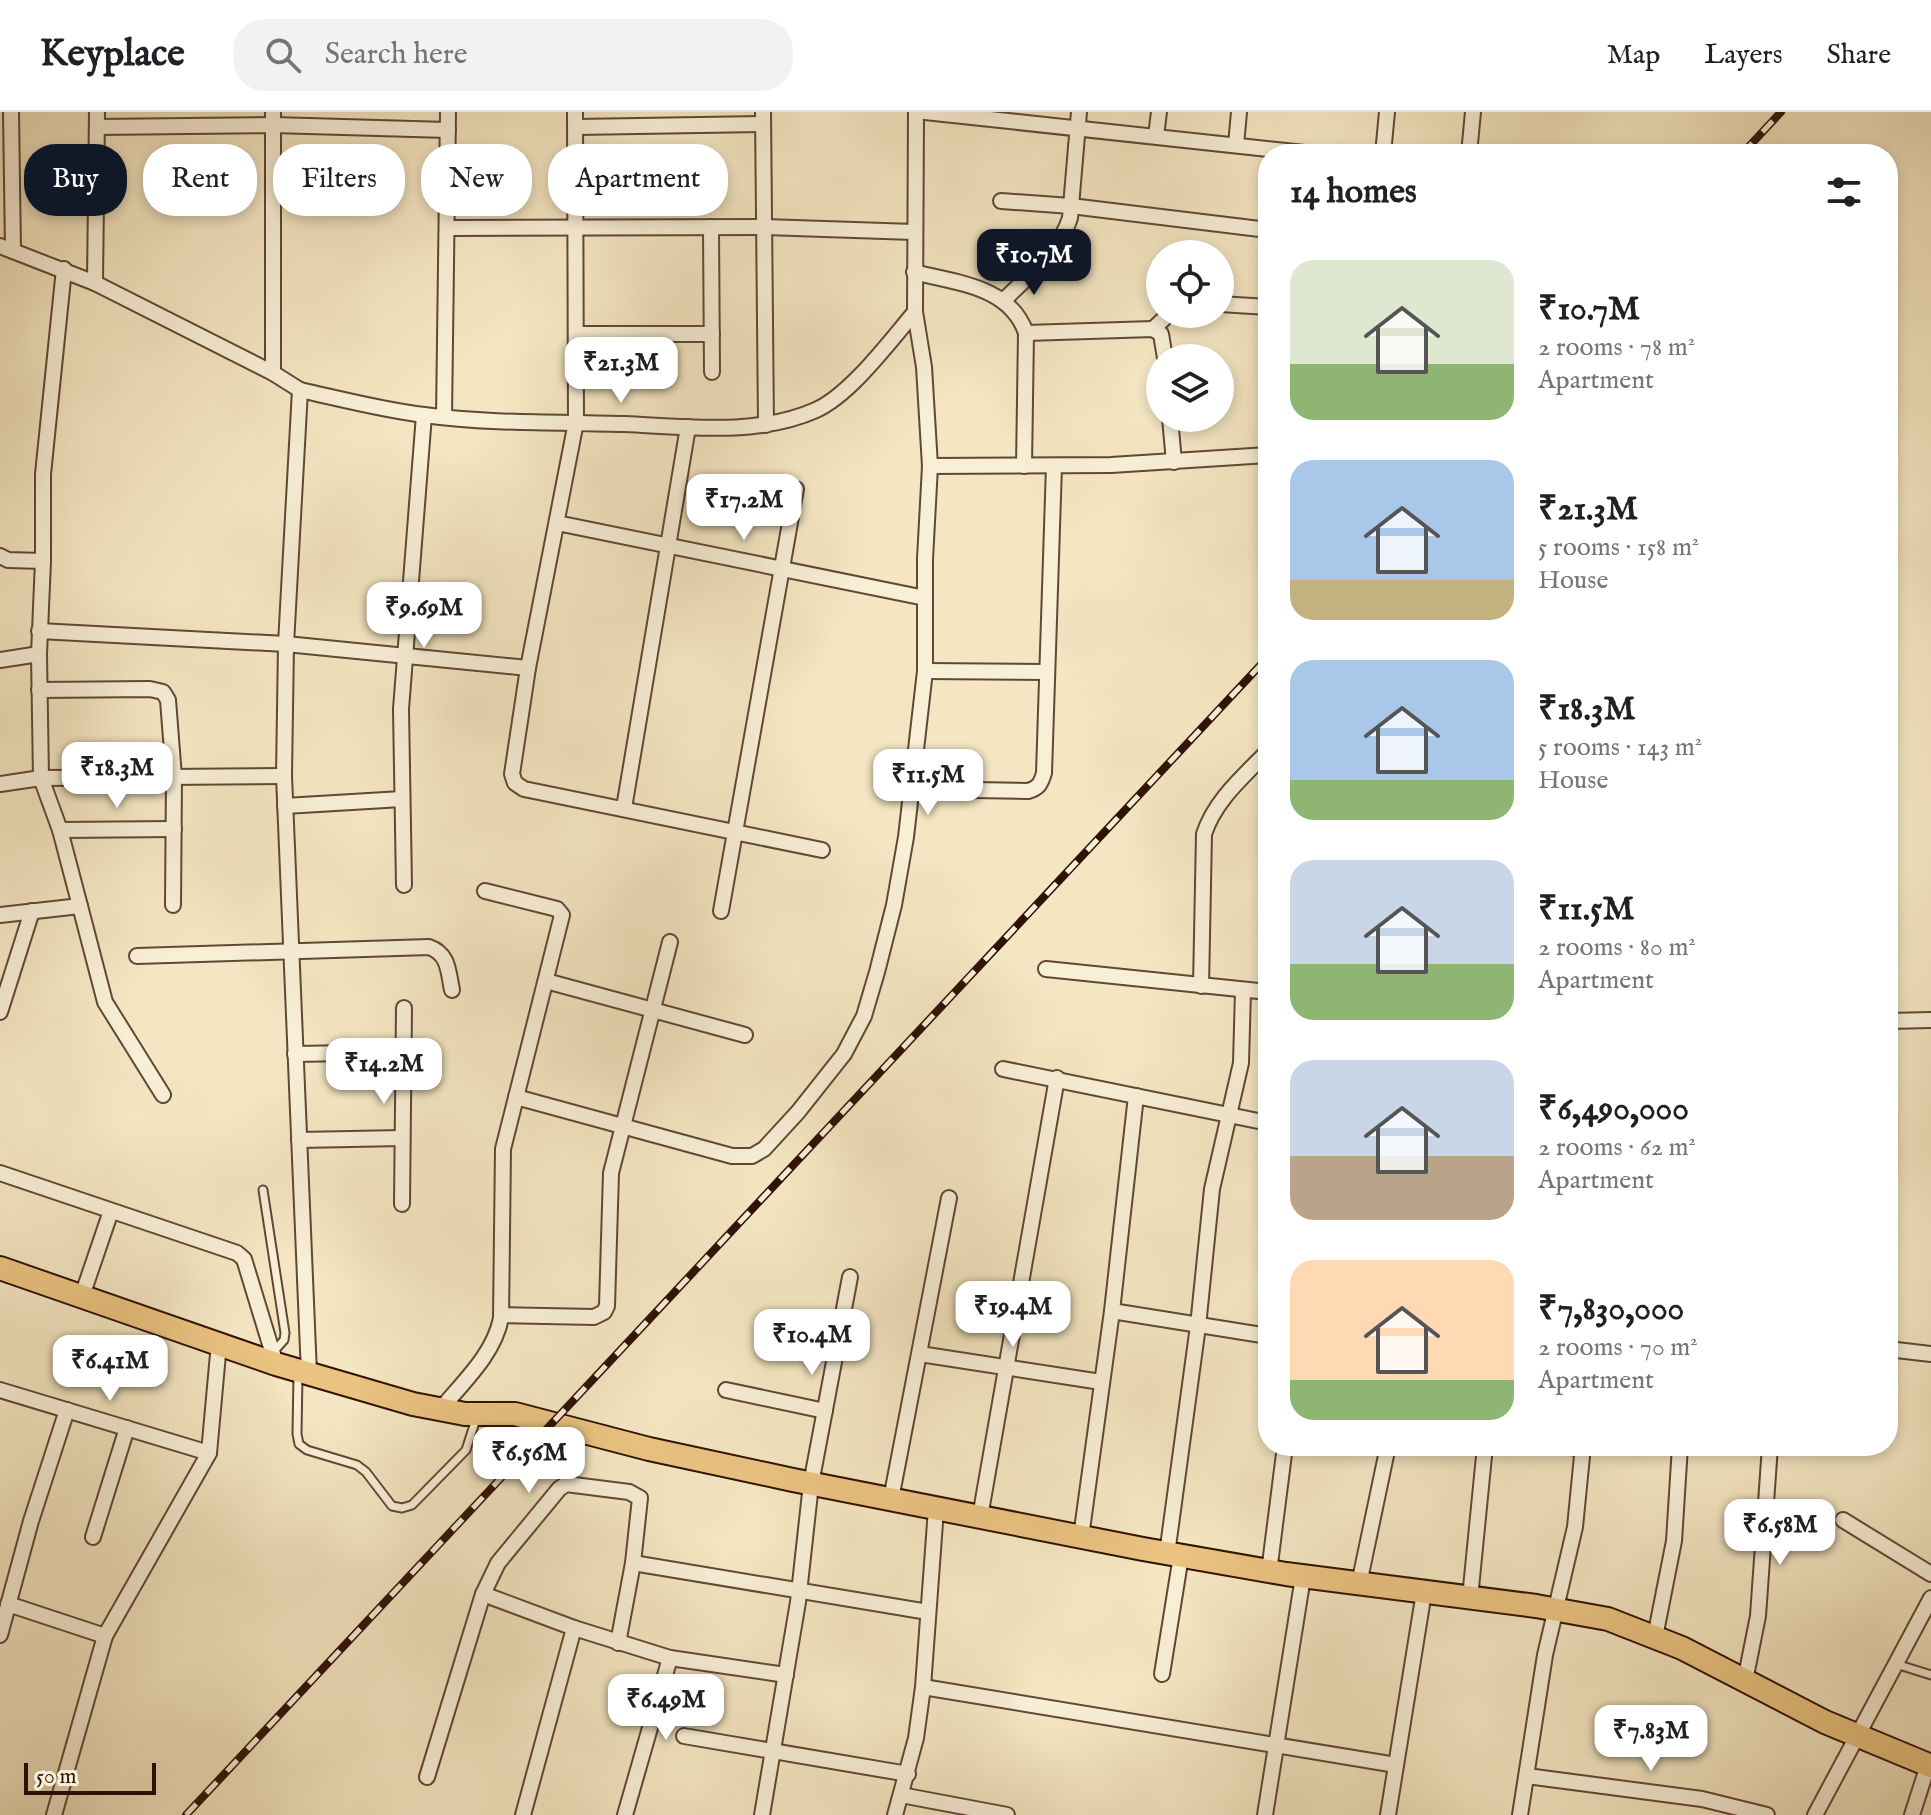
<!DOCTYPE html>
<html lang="en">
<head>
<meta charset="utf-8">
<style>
  body { margin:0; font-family:"IM FELL English",serif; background:#f2f2f2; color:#202124; height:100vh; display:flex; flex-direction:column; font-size:30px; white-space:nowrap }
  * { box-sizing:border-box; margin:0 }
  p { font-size:26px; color:#757577 }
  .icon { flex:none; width:44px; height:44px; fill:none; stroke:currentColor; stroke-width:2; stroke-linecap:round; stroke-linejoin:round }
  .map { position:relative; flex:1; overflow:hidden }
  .details { position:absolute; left:1258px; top:32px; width:640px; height:1312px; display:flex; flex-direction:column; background:#fff; border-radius:32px; box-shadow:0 4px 12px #0003 }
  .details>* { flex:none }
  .top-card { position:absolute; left:24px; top:32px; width:760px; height:72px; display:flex; gap:16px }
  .tools { position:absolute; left:1146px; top:128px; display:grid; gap:16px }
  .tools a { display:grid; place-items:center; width:88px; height:88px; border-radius:50%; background:#fff; box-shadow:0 4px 12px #0003; font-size:40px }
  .scale { position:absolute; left:24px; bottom:20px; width:132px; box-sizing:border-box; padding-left:8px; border:4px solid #301205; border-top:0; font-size:22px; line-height:28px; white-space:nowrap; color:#301205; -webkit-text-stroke:6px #f8efd7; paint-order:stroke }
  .price { position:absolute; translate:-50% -68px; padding:0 18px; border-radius:16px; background:#fff; color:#222; font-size:26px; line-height:52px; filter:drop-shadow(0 2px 4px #0008) }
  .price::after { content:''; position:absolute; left:50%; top:48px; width:24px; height:18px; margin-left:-12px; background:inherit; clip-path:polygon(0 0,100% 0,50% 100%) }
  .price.current { background:#111827; color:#fff }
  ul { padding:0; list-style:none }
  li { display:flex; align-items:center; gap:24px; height:200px; padding:0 32px }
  li span { display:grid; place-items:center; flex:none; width:224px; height:160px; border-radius:24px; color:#555 }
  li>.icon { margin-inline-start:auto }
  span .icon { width:96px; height:96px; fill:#fffc; stroke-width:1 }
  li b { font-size:34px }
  h2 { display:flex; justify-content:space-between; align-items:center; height:96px; padding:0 32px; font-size:34px }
  .chip { padding:0 28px; border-radius:32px; background:#fff; box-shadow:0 4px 12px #0003; font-size:28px; line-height:72px }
  .chip.current { background:#111827; color:#fff }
  header { display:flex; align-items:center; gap:48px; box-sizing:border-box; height:112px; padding:0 40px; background:#fff; border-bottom:2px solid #e0e0e0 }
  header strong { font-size:38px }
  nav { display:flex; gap:44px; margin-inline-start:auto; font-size:28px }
  .search { width:560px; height:72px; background:#f2f2f2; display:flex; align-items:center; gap:20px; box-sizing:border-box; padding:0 28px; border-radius:32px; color:#757577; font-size:30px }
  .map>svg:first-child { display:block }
</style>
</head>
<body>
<header>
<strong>Keyplace</strong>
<div class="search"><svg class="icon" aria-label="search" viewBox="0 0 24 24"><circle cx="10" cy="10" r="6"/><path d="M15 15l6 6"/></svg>Search here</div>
<nav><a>Map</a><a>Layers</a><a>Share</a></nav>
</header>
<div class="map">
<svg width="1931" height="1703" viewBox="0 0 1931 1703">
  <rect width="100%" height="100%" fill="#f4e6c2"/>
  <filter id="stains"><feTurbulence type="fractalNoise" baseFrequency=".0025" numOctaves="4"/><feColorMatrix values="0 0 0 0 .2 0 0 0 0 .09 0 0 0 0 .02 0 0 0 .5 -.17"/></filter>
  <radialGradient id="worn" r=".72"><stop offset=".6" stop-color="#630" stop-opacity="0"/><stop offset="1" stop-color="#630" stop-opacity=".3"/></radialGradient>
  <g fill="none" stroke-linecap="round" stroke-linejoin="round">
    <!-- lane casing -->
    <g stroke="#614734" stroke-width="11">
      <g id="lane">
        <path d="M263 1078 285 1221 284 1228 274 1239"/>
        <path d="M298 1263 297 1322 299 1332 307 1338 357 1353 366 1360 392 1394 402 1396 412 1393 466 1338 477 1304"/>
        <path d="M1896 1552 1931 1563"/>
      </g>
    </g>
    <!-- street casing -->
    <g stroke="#614734" stroke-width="18">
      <g id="street">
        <path d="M11 0 13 139"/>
        <path d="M273 0V261"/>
        <path d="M575 0 576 310 528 556 512 662 515 671 524 677 822 738"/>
        <path d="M763 0 766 313"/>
        <path d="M925 0 1314 42"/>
        <path d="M97 15 273 13 448 18"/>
        <path d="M576 15 762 12"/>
        <path d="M1156 24 1159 0"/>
        <path d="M1236 33 1239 0"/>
        <path d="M1383 42 1387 0"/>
        <path d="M1469 42 1473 0"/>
        <path d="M1001 89 1071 94 1268 118"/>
        <path d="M711 115 712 260"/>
        <path d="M448 116 765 115 914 120"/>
        <path d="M0 134 95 171 273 261 300 278 286 532 284 664 309 1262"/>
        <path d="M914 160C956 171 1010 174 1026 221L1024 354"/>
        <path d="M95 171 97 0"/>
        <path d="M1004 188C1029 163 1059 140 1070 106L1079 0"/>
        <path d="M1220 192 1268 195"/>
        <path d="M1153 217 1169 202"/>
        <path d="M1026 221 1153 217 1161 222 1165 246"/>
        <path d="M576 222H712"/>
        <path d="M300 278C341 287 382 298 424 303 490 312 558 310 625 312 687 315 758 324 816 298 851 282 890 229 915 200"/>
        <path d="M444 305 448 0"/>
        <path d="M1170 306 1174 350"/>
        <path d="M930 354 1111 353 1268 343"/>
        <path d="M557 411 925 486"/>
        <path d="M0 444 8 448 43 449"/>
        <path d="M39 519 286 532 528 556"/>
        <path d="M39 542 43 449V362L64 157"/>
        <path d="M0 548 39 542 41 666 60 718 80 794 0 803"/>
        <path d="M925 559 1047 560"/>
        <path d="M39 578 150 577 163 580 168 588 174 665 173 793"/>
        <path d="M0 672 41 666 284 664"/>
        <path d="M912 677 1028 679C1039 676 1041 671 1044 661L1054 354"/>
        <path d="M285 694 402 687"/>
        <path d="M624 696 688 315"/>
        <path d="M60 718 174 717"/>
        <path d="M404 773 401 597 424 303"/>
        <path d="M80 794 105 890 163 983"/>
        <path d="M721 799 796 377"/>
        <path d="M137 844 429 835C449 842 448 859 452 878"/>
        <path d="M1046 857 1268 880"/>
        <path d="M546 869 745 923"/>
        <path d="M1201 874 1204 722C1215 688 1244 664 1268 639"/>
        <path d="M0 900 32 799"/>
        <path d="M1888 909 1931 908"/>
        <path d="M295 942 403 940"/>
        <path d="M1003 957 1268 1011"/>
        <path d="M516 985 732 1044H752L764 1037 798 1000 844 942 864 904 877 860 894 793 906 725 925 559V447L930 354 924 255 915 200 916 0"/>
        <path d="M299 1028 402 1026"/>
        <path d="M0 1061 237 1141 244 1147 276 1252"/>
        <path d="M402 1092 404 896"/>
        <path d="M82 1184 111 1099"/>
        <path d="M1112 1199 1268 1224"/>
        <path d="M501 1203 594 1205 604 1200 607 1194 611 1061 670 830"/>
        <path d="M1888 1237 1931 1242"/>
        <path d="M920 1242 1101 1270"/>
        <path d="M0 1278 209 1341"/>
        <path d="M726 1278 825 1299"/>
        <path d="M441 1297C464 1269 494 1242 501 1206L503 1037 562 803 557 797 485 779"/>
        <path d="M1554 1334 1583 1336"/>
        <path d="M891 1387 949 1086"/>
        <path d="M980 1405 1057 966"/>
        <path d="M1843 1408 1931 1462"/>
        <path d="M93 1425 127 1316"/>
        <path d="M1081 1425 1112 1199 1136 984"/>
        <path d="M1167 1442 1198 1214 1212 1077 1241 951 1243 879"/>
        <path d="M633 1451 928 1500"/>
        <path d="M1269 1460 1285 1334"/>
        <path d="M1359 1472 1388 1334"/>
        <path d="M483 1482 574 1516 670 1546 786 1563"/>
        <path d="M1470 1486 1485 1334"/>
        <path d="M8 1492 105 1524"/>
        <path d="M0 1523 31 1409 67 1298"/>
        <path d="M1655 1525 1674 1429 1680 1334"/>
        <path d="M1162 1562 1181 1444"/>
        <path d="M1745 1569 1758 1504 1770 1334"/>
        <path d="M923 1575 1396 1653"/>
        <path d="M684 1624 908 1662"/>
        <path d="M1527 1664 1702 1687 1767 1703"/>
        <path d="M427 1665 483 1482 498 1451 559 1377 566 1372 629 1380 640 1386 633 1451 618 1531"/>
        <path d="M901 1683 1007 1703"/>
        <path d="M54 1703 105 1524 209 1341 219 1231"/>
        <path d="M523 1703 574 1516"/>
        <path d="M625 1703 670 1546"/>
        <path d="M762 1703 798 1490 811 1372 850 1165"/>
        <path d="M895 1703 916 1626 923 1575 936 1397"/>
        <path d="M1265 1703 1303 1465"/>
        <path d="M1388 1703 1424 1480"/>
        <path d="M1520 1703 1545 1543 1575 1415 1583 1334"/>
        <path d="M1815 1703 1931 1486"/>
        <path d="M1912 1703 1928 1653"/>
      </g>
    </g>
    <!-- primary casing -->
    <g stroke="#301205" stroke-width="26">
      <path id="primary" d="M0 1156 276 1252 413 1292 465 1302H515L649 1337 793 1368 1143 1437 1286 1462 1536 1494 1608 1507 1682 1536 1825 1610 1931 1654"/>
    </g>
    <!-- lane -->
    <use href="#lane" stroke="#f8efd7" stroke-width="7"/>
    <!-- street -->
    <use href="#street" stroke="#f8efd7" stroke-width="14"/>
    <!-- primary -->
    <use href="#primary" stroke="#eac381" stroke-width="22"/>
    <!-- rail casing -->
    <g stroke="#301205" stroke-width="8">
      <g id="rail">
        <path d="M1742 42 1781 0"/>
        <path d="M186 1703 1268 545"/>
      </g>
    </g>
    <!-- rail -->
    <use href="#rail" stroke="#f8efd7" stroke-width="5" stroke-dasharray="15" stroke-linecap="butt"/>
  </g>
  <rect width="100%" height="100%" filter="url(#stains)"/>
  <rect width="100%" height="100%" fill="url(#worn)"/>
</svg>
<div class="tools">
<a><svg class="icon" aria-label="locate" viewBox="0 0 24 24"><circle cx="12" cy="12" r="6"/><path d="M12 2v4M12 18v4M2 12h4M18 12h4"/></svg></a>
<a><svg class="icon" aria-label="layers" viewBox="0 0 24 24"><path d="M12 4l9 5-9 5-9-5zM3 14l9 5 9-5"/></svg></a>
</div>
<div class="scale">50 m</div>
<b class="price current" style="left:1034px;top:185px">₹10.7M</b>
<b class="price" style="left:621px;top:293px">₹21.3M</b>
<b class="price" style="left:744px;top:430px">₹17.2M</b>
<b class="price" style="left:424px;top:538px">₹9.69M</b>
<b class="price" style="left:117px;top:698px">₹18.3M</b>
<b class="price" style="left:928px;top:705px">₹11.5M</b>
<b class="price" style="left:384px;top:994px">₹14.2M</b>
<b class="price" style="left:1013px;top:1237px">₹19.4M</b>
<b class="price" style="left:812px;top:1265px">₹10.4M</b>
<b class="price" style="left:110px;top:1291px">₹6.41M</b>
<b class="price" style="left:529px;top:1383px">₹6.56M</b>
<b class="price" style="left:1780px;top:1455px">₹6.58M</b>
<b class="price" style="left:666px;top:1630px">₹6.49M</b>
<b class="price" style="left:1651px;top:1661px">₹7.83M</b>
<div class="top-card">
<a class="chip current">Buy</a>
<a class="chip">Rent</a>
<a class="chip">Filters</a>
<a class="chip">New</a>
<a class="chip">Apartment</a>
</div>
<section class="details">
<h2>14 homes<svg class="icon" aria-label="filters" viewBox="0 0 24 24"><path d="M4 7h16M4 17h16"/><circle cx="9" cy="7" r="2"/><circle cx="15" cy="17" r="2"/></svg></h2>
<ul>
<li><span style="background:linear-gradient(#dfe7d0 65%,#8fb573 0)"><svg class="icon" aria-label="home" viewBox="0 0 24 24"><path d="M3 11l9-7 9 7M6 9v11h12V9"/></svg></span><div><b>₹10.7M</b><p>2 rooms · 78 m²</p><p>Apartment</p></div></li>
<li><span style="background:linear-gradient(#a9c7e8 75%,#c2b280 0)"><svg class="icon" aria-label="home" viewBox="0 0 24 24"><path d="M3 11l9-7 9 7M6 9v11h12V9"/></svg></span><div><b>₹21.3M</b><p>5 rooms · 158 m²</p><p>House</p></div></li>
<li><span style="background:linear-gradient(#a9c7e8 75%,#8fb573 0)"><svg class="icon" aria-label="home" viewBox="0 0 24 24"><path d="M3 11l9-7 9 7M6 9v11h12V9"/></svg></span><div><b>₹18.3M</b><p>5 rooms · 143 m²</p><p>House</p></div></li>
<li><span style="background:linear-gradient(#c9d6e8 65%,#8fb573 0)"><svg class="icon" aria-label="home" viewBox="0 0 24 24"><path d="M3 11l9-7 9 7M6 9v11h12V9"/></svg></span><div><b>₹11.5M</b><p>2 rooms · 80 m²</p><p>Apartment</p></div></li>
<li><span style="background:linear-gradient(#c9d6e8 60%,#b9a48a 0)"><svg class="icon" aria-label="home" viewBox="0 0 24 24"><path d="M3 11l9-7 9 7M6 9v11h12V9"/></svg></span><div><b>₹6,490,000</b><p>2 rooms · 62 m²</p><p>Apartment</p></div></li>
<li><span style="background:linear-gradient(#ffd9b3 75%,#8fb573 0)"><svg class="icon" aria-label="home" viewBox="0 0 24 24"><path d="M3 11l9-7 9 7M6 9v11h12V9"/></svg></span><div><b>₹7,830,000</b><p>2 rooms · 70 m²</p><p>Apartment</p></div></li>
</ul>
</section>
</div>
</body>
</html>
